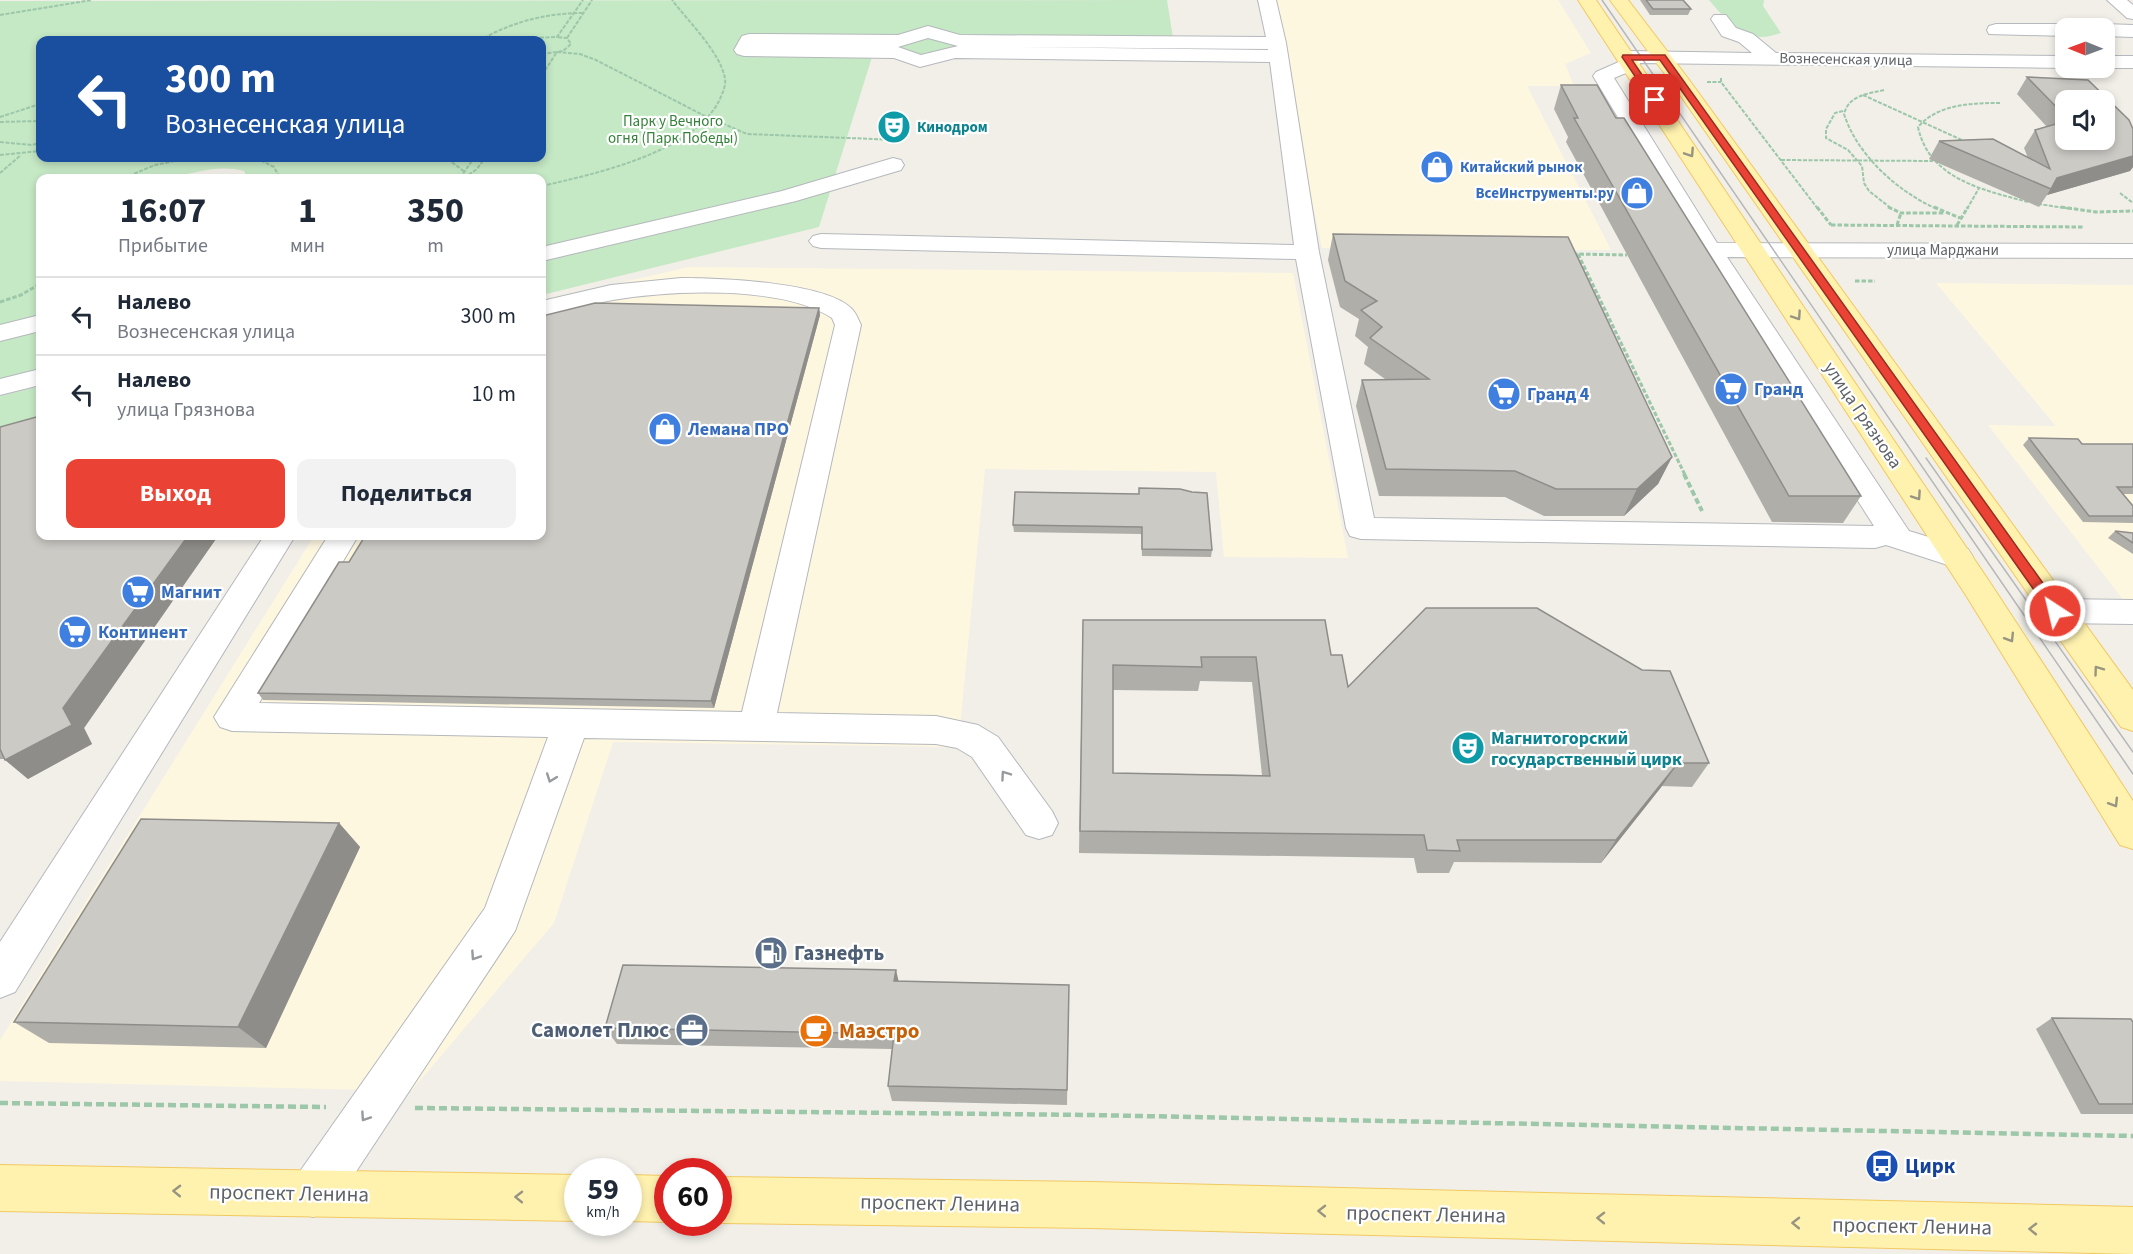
<!DOCTYPE html>
<html lang="ru">
<meta charset="utf-8">
<style>
body{margin:0;font-family:"Source Sans 3",sans-serif;background:#f2f2f3;color:#1f2937;height:100vh;display:flex;flex-direction:column;font-size:22px;white-space:nowrap}
*{box-sizing:border-box;margin:0}
p{font-size:20px;color:#747a83}
.icon{flex:none;width:33px;height:33px;fill:none;stroke:currentColor;stroke-width:2;stroke-linecap:round;stroke-linejoin:round}
.map{position:relative;flex:1;overflow:hidden}
.sheet{position:absolute;left:36px;top:174px;width:510px;height:366px;display:flex;flex-direction:column;background:#fff;border-radius:12px;box-shadow:0 3px 9px #0003}
.sheet>*{flex:none}
.guide{position:absolute;left:36px;top:36px;width:510px;height:126px;border-radius:12px;box-shadow:0 3px 9px #0003;background:#1a4fa0;color:#fff;overflow:hidden}
.needle{width:39px;rotate:271deg}
.fabs{position:absolute;left:2055px;top:18px;display:grid;gap:12px}
.fabs a{display:grid;place-items:center;width:60px;height:60px;border-radius:12px;background:#fff;box-shadow:0 3px 9px #0003;font-size:30px}
.speed{position:absolute;left:564px;top:1158px;display:flex;gap:12px;font-size:30px;font-weight:700;text-align:center}
.speed>*{display:grid;place-content:center;width:78px;height:78px;border-radius:50%;background:#fff;box-shadow:0 3px 9px #0003;line-height:1}
.speed small{font-size:15px;font-weight:400}
.speed .limit{border:9px solid #d22;background:#fff;color:#111}
.pin{position:absolute;display:grid;place-items:center;width:51px;height:51px;color:#fff;margin:-26px;border-radius:12px;box-shadow:0 3px 9px #0006}
.me{position:absolute;width:66px;margin:-33px;rotate:325deg;stroke-linejoin:round;filter:drop-shadow(0 0 4px #0008)}
.turn{display:flex;align-items:center;gap:21px;height:126px;padding:0 30px;font-size:27px}
.turn .icon{width:78px;height:78px;stroke-width:2.5}
.turn b{display:block;font-size:42px;line-height:51px}
.eta{display:flex;justify-content:space-evenly;align-items:center;height:102px;text-align:center}
.eta b{font-size:36px;font-weight:700;line-height:42px}
.button{display:flex;gap:12px;margin-top:auto;padding:12px 30px}
.button a{flex:1;height:69px;border-radius:12px;background:#ea4335;color:#fff;font-size:24px;font-weight:700;line-height:69px;text-align:center}
.button a+a{background:#f2f2f3;color:#1f2937}
ul{padding:0;list-style:none}
li{display:flex;align-items:center;gap:18px;height:78px;padding:0 30px;border-top:2px solid #e0e1e3}
li div{flex:1}
li b{display:block;font-size:22px}
li em{font-style:normal}
.map>svg:first-child{display:block}
</style>
<div class="map">
<svg width="2133" height="1254" viewBox="0 0 2133 1254">
<rect width="100%" height="100%" fill="#f1efe8"/>
<!-- commercial -->
<g fill="#fef7e0">
<path d="M1269,0H1558L1591,53L1565,64L1574,86H1527L1611,250L1322,248Z"/>
<path d="M689,267L1293,273L1348,558L1224,557L1216,472L985,469L958,747L613,742L554,923L411,1091L0,1081V1040L314,536H542V301Z"/>
<path d="M1936,283L2133,285V602H2125L1988,425L2056,426Z"/>
</g>
<!-- green -->
<g fill="#c5e8c5" fill-rule="evenodd">
<path d="M1167,0L1176,57H872L819,227L542,295V178H248L244,171C216,163 189,176 162,178C122,182 80,178 40,178V327L0,336V1ZM40,40H542V158H40Z"/>
<path d="M1709,0H1764L1763,6L1781,33C1745,46 1731,25 1709,0Z"/>
<path d="M40,332V370L0,380V341Z"/>
<path d="M40,386V421L0,431V396Z"/>
</g>
<g fill="none" stroke-linecap="round" stroke-linejoin="round">
<defs>
<g id="minor">
<path d="M1258,0H1276L1286,43L1319,252L1374,518L1874,526L1698,250L1593,76L1596,72L1621,61L1618,57L1621,53L1628,51L1752,53L1739,42L1722,36L1711,19L1714,15H1726L1736,28L1753,34L1776,53L2066,56L2067,68L1640,63L1638,68L1614,78L1717,243L2133,244V258L1727,257L1909,531L1968,549L1973,557L1968,565L1957,568L1886,545L1875,548L1361,539L1350,536L1346,528L1296,259L821,248L813,246L809,241L813,236L821,234L1294,245L1270,62L955,58L920,67L894,58L744,56L737,54L734,50L742,36L749,34L898,35L928,26L960,35L1266,37ZM928,38L958,46L921,55L898,47ZM1014,47L1268,49V50Z"/>
<path d="M2107,0H2127L2133,5V19L2127,18Z"/>
<path d="M1996,24H2066L2074,28H2066V36L1989,34L1987,30L1989,26Z"/>
<path d="M2104,24L2133,25V37L2104,36V28H2096Z"/>
<path d="M2104,56H2133V68H2103Z"/>
<path d="M893,158L901,160L904,165L901,170L796,201L542,261V247L782,191Z"/>
<path d="M681,278C718,278 827,282 852,309C856,313 858,319 861,325L777,713L936,716L978,725L998,737L1052,811L1058,823L1052,835L1039,839L1026,835L972,757L957,748L936,744L584,738L515,931L330,1211L313,1217L296,1211L290,1194L296,1177L485,908L548,737L232,731L220,727L214,717L328,536H358L259,703L742,712L835,325L832,318C782,285 671,290 613,300C589,304 565,312 542,316V301L611,285Z"/>
<path d="M40,315V331L0,341V325Z"/>
<path d="M40,369V385L0,395V379Z"/>
<path d="M264,536H295L15,992L0,998V942Z"/>
<path d="M2055,599L2133,600V624L2055,623L2043,620L2039,611L2043,602Z"/>
</g>
<g id="major">
<path d="M1578,0H1596L1989,581L2133,801V849L2120,845L1967,597Z"/>
<path d="M1610,0H1628L1687,77L2133,690V731L2121,727L1673,85Z"/>
<path d="M0,1165L578,1175V1221L0,1211Z"/>
<path d="M628,1175L668,1176V1222L628,1221Z"/>
<path d="M718,1177L1091,1182L2133,1207V1254L1091,1228L718,1223L716,1222H718Z"/>
</g>
</defs>
<!-- minor casing -->
<use href="#minor" stroke="#b5b8bc" stroke-width="2"/>
<!-- major casing -->
<use href="#major" stroke="#f2c960" stroke-width="2"/>
<!-- path-far3 -->
<g stroke="#9cc7a9" stroke-width="2" stroke-dasharray="4 1.5" stroke-linecap="butt">
<path d="M0,15L92,0"/>
<path d="M484,38C515,21 548,13 584,13"/>
<path d="M567,38L592,0"/>
<path d="M474,40L557,37L583,0"/>
<path d="M542,54L563,51L571,44L567,38L556,37"/>
<path d="M542,75L557,52L580,54L596,60L703,115L747,134L899,140"/>
<path d="M1721,78V82L1818,209"/>
<path d="M1707,82H1721"/>
<path d="M1884,90C1867,94 1849,95 1844,114C1857,155 1898,192 1937,209"/>
<path d="M1863,95L1964,141"/>
<path d="M2000,103C1971,103 1938,104 1918,127C1929,179 1983,190 2028,202"/>
<path d="M1843,111L1835,113L1826,129V138L1848,150L1862,166L1864,183L1869,191L1892,209"/>
<path d="M0,117L40,104"/>
<path d="M0,122L40,121"/>
<path d="M0,142L32,145L40,143"/>
<path d="M0,155L40,151"/>
<path d="M256,158L274,167L280,178"/>
<path d="M456,158L449,160L465,172"/>
<path d="M1781,160L1933,161"/>
<path d="M0,173L21,155"/>
<path d="M124,178L155,165L190,158"/>
<path d="M460,178L474,158"/>
<path d="M464,178L477,169L485,158"/>
<path d="M542,186C594,174 692,153 719,101C722,94 726,87 725,79C721,53 688,21 672,0"/>
<path d="M2120,193L2133,203"/>
<path d="M2038,204L2072,209"/>
<path d="M1967,209L1979,188"/>
</g>
<!-- path-far2 -->
<g stroke="#9cc7a9" stroke-width="3" stroke-dasharray="4.5 2" stroke-linecap="butt">
<path d="M1817,207L1831,225"/>
<path d="M1888,207L1901,213H1944"/>
<path d="M1934,207L1960,218"/>
<path d="M2061,207L2096,212L2133,211"/>
<path d="M1831,225L2084,227"/>
<path d="M1897,225L1901,213"/>
<path d="M1957,225L1968,207"/>
<path d="M1573,254L1627,255"/>
<path d="M1578,254L1685,475"/>
<path d="M1855,281H1875"/>
<path d="M0,302L21,295L40,284"/>
</g>
<!-- path-far1 -->
<path stroke="#9cc7a9" stroke-width="4" stroke-dasharray="6 3" stroke-linecap="butt" d="M1684,474L1702,511"/>
<!-- path -->
<g stroke="#9cc7a9" stroke-width="4.5" stroke-dasharray="8 4" stroke-linecap="butt">
<path d="M0,1103L326,1107"/>
<path d="M415,1108L1091,1115L2133,1136"/>
</g>
<!-- minor -->
<use href="#minor" fill="#fff" fill-rule="evenodd"/>
<!-- major -->
<use href="#major" fill="#fff2af" fill-rule="evenodd"/>
<!-- tram -->
<g stroke="#b6b7b8" stroke-width="1.5">
<path d="M1602,0L2133,774"/>
<path d="M1926,458L2133,752"/>
</g>
</g>
<!-- wall -->
<g fill="#afaea9" fill-rule="evenodd">
<path d="M1640,0H1683L1691,9L1688,15H1650Z"/>
<path d="M2027,77L2088,80L2129,120L2133,129V167L2130,171L2047,195L2039,207L1929,159L1939,141L1993,139L2028,158L2024,148L2035,130L2047,127L2017,94ZM2066,100H2104V140H2066Z"/>
<path d="M1561,85L1616,118L1861,496L1843,523L1772,522L1566,142L1568,137L1554,109Z"/>
<path d="M1333,234L1672,457L1658,484L1624,516H1544L1505,497L1379,496L1356,406L1362,380L1385,379L1364,364L1368,347L1355,336L1359,319L1340,307L1328,260Z"/>
<path d="M819,308L820,315L714,708L263,700L258,693L349,562Z"/>
<path d="M0,427L40,536H218L84,728L92,744L28,779L5,759H0Z"/>
<path d="M2029,438L2082,444H2133V494H2123L2133,506V523L2083,522L2023,445Z"/>
<path d="M1139,488L1212,550L1211,557L1142,556L1141,534L1014,532L1013,525L1139,494Z"/>
<path d="M2115,531L2133,533V554L2108,538Z"/>
<path d="M1083,620L1331,655L1348,687L1709,763L1692,787L1662,786L1601,863L1454,862L1449,873H1417L1414,858L1079,853ZM1200,681L1252,682L1262,775L1113,773V690L1198,691Z"/>
<path d="M339,823L360,847L266,1048L49,1043L14,1022Z"/>
<path d="M898,981L1069,985L1067,1105L892,1101L888,1086L892,1049L617,1044L605,1028Z"/>
<path d="M2052,1018L2133,1022V1114H2081L2036,1029Z"/>
</g>
<!-- shaded-wall -->
<g fill="#8f8d8a">
<path d="M2133,156V167L2130,171L2047,195L2057,178Z"/>
<path d="M819,308L820,315L714,708L711,701Z"/>
<path d="M1672,457L1658,484L1624,516L1637,489Z"/>
<path d="M188,536H218L84,728L92,744L28,779L5,760L63,708Z"/>
<path d="M1678,763L1662,786L1601,863L1616,840Z"/>
<path d="M339,823L360,847L266,1048L238,1027Z"/>
<path d="M896,970L900,987L894,981Z"/>
</g>
<!-- building -->
<g fill="#cccac5" stroke="#8f8d8a" stroke-width="1.5" fill-rule="evenodd">
<path d="M1646,0H1683L1691,9H1653Z"/>
<path d="M2027,77L2088,80L2129,120L2133,129V156L2057,178L2051,189L1939,141L1993,139L2050,169L2035,130L2066,121V140H2104V100H2066V117Z"/>
<path d="M1561,85H1597L1616,118H1624L1861,496H1789L1574,118H1578Z"/>
<path d="M1333,234L1568,237L1672,457L1637,489H1556L1515,471L1386,469L1362,380L1429,379L1370,338L1382,327L1361,310L1377,301L1345,281Z"/>
<path d="M595,303L819,308L711,701L258,693L339,562H349L365,536H542V316Z"/>
<path d="M40,416V536H188L63,708L72,725L5,760L0,749V427Z"/>
<path d="M2029,438L2078,439L2082,444H2133V487H2117L2133,506V516H2089Z"/>
<path d="M1139,488L1180,489L1192,492L1207,493L1212,550L1142,549V527L1013,525L1015,492L1139,494Z"/>
<path d="M2115,531L2133,533V543Z"/>
<path d="M1426,608H1537L1642,670L1670,671L1709,763H1678L1616,840H1457L1460,851L1427,850L1424,835L1080,831L1083,620H1325L1331,655H1342L1348,687ZM1201,657H1256L1270,776L1113,773V665L1202,667Z"/>
<path d="M141,819L339,823L238,1027L14,1022Z"/>
<path d="M623,965L896,970L894,981L1069,985L1067,1090L888,1086L894,1034L605,1028Z"/>
<path d="M2052,1018L2131,1019L2133,1022V1104H2099Z"/>
</g>
<!-- one-way arrows -->
<defs><path id="oneway-chevron" d="M-2-3.5L2.5 0L-2 3.5" fill="none" stroke-width="1.6" stroke-linecap="round" stroke-linejoin="round" transform="scale(1.5)"/></defs>
<g stroke="#979581">
<use href="#oneway-chevron" transform="translate(1690 153) rotate(57)"/>
<use href="#oneway-chevron" transform="translate(1797 316) rotate(56)"/>
<use href="#oneway-chevron" transform="translate(1917 496) rotate(56)"/>
<use href="#oneway-chevron" transform="translate(2010 638) rotate(58)"/>
<use href="#oneway-chevron" transform="translate(2098 670) rotate(-126)"/>
<use href="#oneway-chevron" transform="translate(2114 803) rotate(58)"/>
<use href="#oneway-chevron" transform="translate(177 1191) rotate(-179)"/>
<use href="#oneway-chevron" transform="translate(519 1197) rotate(-179)"/>
<use href="#oneway-chevron" transform="translate(1322 1211) rotate(-179)"/>
<use href="#oneway-chevron" transform="translate(1601 1218) rotate(-179)"/>
<use href="#oneway-chevron" transform="translate(1796 1223) rotate(-179)"/>
<use href="#oneway-chevron" transform="translate(2033 1229) rotate(-179)"/>
</g>
<g stroke="#979a9d">
<use href="#oneway-chevron" transform="translate(1005 775) rotate(-125)"/>
<use href="#oneway-chevron" transform="translate(551 778) rotate(110)"/>
<use href="#oneway-chevron" transform="translate(475 956) rotate(124)"/>
<use href="#oneway-chevron" transform="translate(365 1117) rotate(124)"/>
</g>
<!-- route -->
<path fill="#ea4335" stroke="#982c22" stroke-width="1.5" d="M1623,55H1665L2060,607L2062,611L2060,614H2051L1660,60H1632L1659,100L1655,103L1651,100L1622,57Z"/>
<!-- icons -->
<defs>
<symbol id="theatre-disc" viewBox="-11 -11 22 22"><circle r="9.5" fill="#0f9aa8" stroke="#fff"/><path d="M-5-5.5Q0-4 5-5.5V0Q5 5 0 6Q-5 5-5 0ZM-3.3-2.5H-1v1.5H-3.3ZM1-2.5H3.3v1.5H1ZM-2.8 1Q0 5.5 2.8 1Z" fill="#fff"/></symbol>
<symbol id="shop-disc" viewBox="-11 -11 22 22"><circle r="9.5" fill="#3f7fe0" stroke="#fff"/><path d="M-5-2.5h2.3a2.7 3.5 0 0 1 5.4 0H5L5.5 6h-11ZM-1.5-2.5h3a1.5 2.3 0 0 0-3 0Z" fill="#fff"/></symbol>
<symbol id="supermarket-disc" viewBox="-11 -11 22 22"><circle r="9.5" fill="#3f7fe0" stroke="#fff"/><path d="M-6-5.5h2.5l.6 2H6L4.5 2H-2.5L-4.4-4H-6ZM-1.5 3.2a1.3 1.3 0 1 0 .1 0ZM3 3.2a1.3 1.3 0 1 0 .1 0Z" fill="#fff"/></symbol>
<symbol id="fuel-disc" viewBox="-11 -11 22 22"><circle r="9.5" fill="#5c6f8a" stroke="#fff"/><path d="M-5.5-6h7V0h2V4h1.3V-2.5L3-4.5l.8-.8L6-3V5H2.5V1h-1V6h-7ZM-4.2-4.7v3.2H.2V-4.7Z" fill="#fff"/></symbol>
<symbol id="office-disc" viewBox="-11 -11 22 22"><circle r="9.5" fill="#5c6f8a" stroke="#fff"/><path d="M-6-3h4V-5.5h4V-3h4V5H-6ZM-1-4.5V-3h2v-1.5ZM-6 0V1H6V0Z" fill="#fff"/></symbol>
<symbol id="cafe-disc" viewBox="-11 -11 22 22"><circle r="9.5" fill="#e8710a" stroke="#fff"/><path d="M-5.5-4.5H6V0H3Q3 3.5 0 3.5H-2.5Q-5.5 3.5-5.5 0ZM3-3.2v2h1.7v-2ZM-6 4.5H4V6H-6Z" fill="#fff"/></symbol>
<symbol id="bus-disc" viewBox="-11 -11 22 22"><circle r="9.5" fill="#1a4fb4" stroke="#fff"/><path d="M-5-6H5V4H4V6H2V4H-2V6H-4V4H-5ZM-3.5-4V0h7V-4ZM-3.5 1.2v1.5H-2V1.2ZM2 1.2v1.5H3.5V1.2Z" fill="#fff"/></symbol>
</defs>
<g fill-rule="evenodd">
<use href="#theatre-disc" x="875" y="108" width="38" height="38"/>
<use href="#shop-disc" x="1418" y="148" width="38" height="38"/>
<use href="#shop-disc" x="1618" y="174" width="38" height="38"/>
<use href="#supermarket-disc" x="1712" y="370" width="38" height="38"/>
<use href="#supermarket-disc" x="1485" y="375" width="38" height="38"/>
<use href="#shop-disc" x="646" y="410" width="38" height="38"/>
<use href="#supermarket-disc" x="119" y="573" width="38" height="38"/>
<use href="#supermarket-disc" x="56" y="613" width="38" height="38"/>
<use href="#theatre-disc" x="1449" y="729" width="38" height="38"/>
<use href="#fuel-disc" x="752" y="934" width="38" height="38"/>
<use href="#office-disc" x="673" y="1011" width="38" height="38"/>
<use href="#cafe-disc" x="797" y="1012" width="38" height="38"/>
<use href="#bus-disc" x="1863" y="1147" width="38" height="38"/>
</g>
<g text-anchor="middle" stroke-width="4.5" stroke-linejoin="round" paint-order="stroke">
<!-- far-street labels -->
<g font-size="15" fill="#5f6368" stroke="#fff">
<text transform="translate(1846 59) rotate(1)" y="5">Вознесенская улица</text>
<text x="1943" y="255">улица Марджани</text>
</g>
<!-- far-park labels -->
<g font-size="15" fill="#348238" stroke="#fff">
<text x="673" y="126">Парк у Вечного<tspan x="673" dy="17">огня (Парк Победы)</tspan></text>
</g>
<!-- far-culture labels -->
<g font-size="15" font-weight="bold" fill="#0d838f" stroke="#fff" text-anchor="start">
<text x="917" y="132">Кинодром</text>
</g>
<!-- far-shop labels -->
<g font-size="15" font-weight="bold" fill="#366cbe" stroke="#fff" text-anchor="start">
<text x="1460" y="172">Китайский рынок</text>
<text x="1614" y="198" text-anchor="end">ВсеИнструменты.ру</text>
</g>
<!-- shop labels -->
<g font-size="18" font-weight="bold" fill="#366cbe" stroke="#fff" text-anchor="start">
<text x="1754" y="395">Гранд</text>
<text x="1527" y="400">Гранд 4</text>
<text x="688" y="435">Лемана ПРО</text>
<text x="161" y="598">Магнит</text>
<text x="98" y="638">Континент</text>
</g>
<!-- street labels -->
<g font-size="18" fill="#5f6368" stroke="#fff">
<text transform="translate(1863 415) rotate(56)" y="6">улица Грязнова</text>
</g>
<!-- culture labels -->
<g font-size="18" font-weight="bold" fill="#0d838f" stroke="#fff" text-anchor="start">
<text x="1491" y="744">Магнитогорский<tspan x="1491" dy="21">государственный цирк</tspan></text>
</g>
<!-- near-service labels -->
<g font-size="21" font-weight="bold" fill="#4e5e75" stroke="#fff" text-anchor="start">
<text x="794" y="960">Газнефть</text>
<text x="669" y="1037" text-anchor="end">Самолет Плюс</text>
</g>
<!-- near-food labels -->
<g font-size="21" font-weight="bold" fill="#c56008" stroke="#fff" text-anchor="start">
<text x="839" y="1038">Маэстро</text>
</g>
<!-- near-transit labels -->
<g font-size="21" font-weight="bold" fill="#164399" stroke="#fff" text-anchor="start">
<text x="1905" y="1173">Цирк</text>
</g>
<!-- near-street labels -->
<g font-size="21" fill="#5f6368" stroke="#fff">
<text transform="translate(289 1193) rotate(1)" y="7">проспект Ленина</text>
<text transform="translate(940 1203) rotate(1)" y="7">проспект Ленина</text>
<text transform="translate(1426 1214) rotate(1)" y="7">проспект Ленина</text>
<text transform="translate(1912 1226) rotate(1)" y="7">проспект Ленина</text>
</g>
</g>
</svg>
<div class="fabs">
<a><svg class="needle" viewBox="-14 -14 28 28"><path d="M0-13l5 13h-10z" fill="#e53935"/><path d="M0 13l5-13h-10z" fill="#747a83"/></svg></a>
<a><svg class="icon" aria-label="sound" viewBox="0 0 24 24"><path d="M4 9h4l5-4v14l-5-4H4zM17 9q2 3 0 6"/></svg></a>
</div>
<div class="speed"><div>59<small>km/h</small></div><div class="limit">60</div></div>
<div class="pin" style="left:1655px;top:100px;background:#d93025"><svg class="icon" aria-label="arrive" viewBox="0 0 24 24"><path d="M6 21V4h12l-3 4 3 4H6"/></svg></div>
<svg class="me" style="left:2055px;top:611px" viewBox="-20 -20 40 40"><circle r="17" fill="#ea4335" stroke="#fff" stroke-width="3"/><path d="M0-11L8 9 0 5-8 9z" fill="#fff"/></svg>
<div class="guide">
<div class="turn"><svg class="icon" aria-label="left" viewBox="0 0 24 24"><path d="M17 20v-9H6M10 6l-5 5 5 5"/></svg><div><b>300 m</b>Вознесенская улица</div></div>
</div>
<section class="sheet">
<div class="eta">
<div><b>16:07</b><p>Прибытие</p></div>
<div><b>1</b><p>мин</p></div>
<div><b>350</b><p>m</p></div>
</div>
<ul>
<li><svg class="icon" aria-label="left" viewBox="0 0 24 24"><path d="M17 20v-9H6M10 6l-5 5 5 5"/></svg><div><b>Налево</b><p>Вознесенская улица</p></div><em>300 m</em></li>
<li><svg class="icon" aria-label="left" viewBox="0 0 24 24"><path d="M17 20v-9H6M10 6l-5 5 5 5"/></svg><div><b>Налево</b><p>улица Грязнова</p></div><em>10 m</em></li>
</ul>
<div class="button"><a>Выход</a><a>Поделиться</a></div>
</section>
</div>
